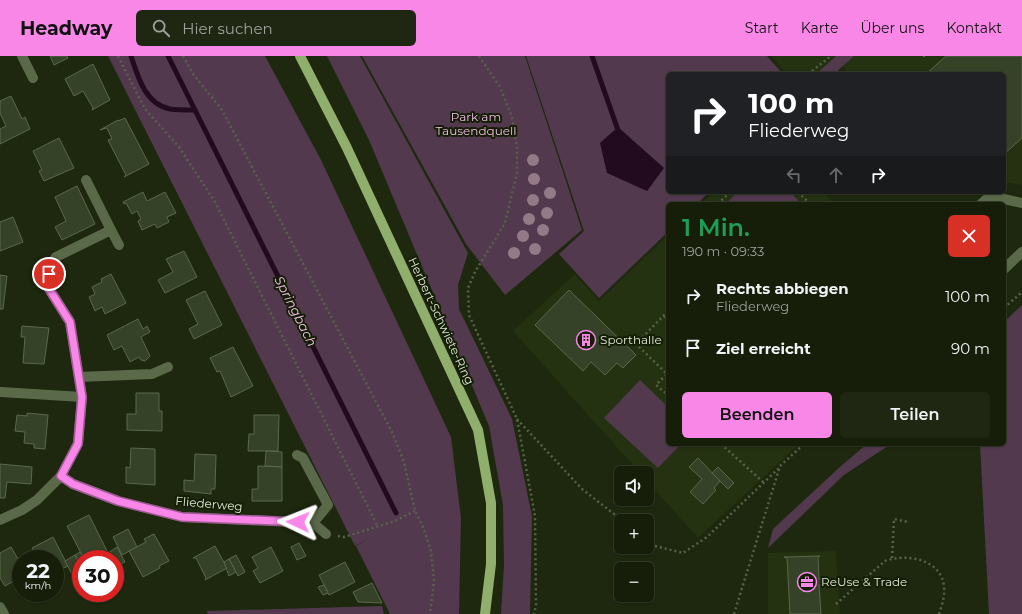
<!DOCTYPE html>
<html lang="de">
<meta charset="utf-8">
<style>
body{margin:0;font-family:Montserrat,sans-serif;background:#1f2713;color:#f1f3f6;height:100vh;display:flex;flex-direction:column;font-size:15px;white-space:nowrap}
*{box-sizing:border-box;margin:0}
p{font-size:13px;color:#9ea29c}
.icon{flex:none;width:22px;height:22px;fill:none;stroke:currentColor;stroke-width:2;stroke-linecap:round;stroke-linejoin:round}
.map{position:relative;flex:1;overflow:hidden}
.side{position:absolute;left:666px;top:146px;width:340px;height:244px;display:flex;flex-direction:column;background:#161e0a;border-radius:6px;box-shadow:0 1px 3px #0004,0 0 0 1px #353c2b}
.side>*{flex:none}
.banner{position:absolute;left:666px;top:16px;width:340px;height:122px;border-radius:6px;box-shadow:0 1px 3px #0004,0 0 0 1px #353c2b;background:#202124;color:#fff;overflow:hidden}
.fabs{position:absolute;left:614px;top:410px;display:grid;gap:8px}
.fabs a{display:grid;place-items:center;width:40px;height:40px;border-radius:6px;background:#161e0a;box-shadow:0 1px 3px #0004,0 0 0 1px #353c2b;font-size:20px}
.speed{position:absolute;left:12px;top:494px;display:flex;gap:8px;font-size:20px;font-weight:700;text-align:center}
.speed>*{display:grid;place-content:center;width:52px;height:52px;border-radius:50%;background:#161e0a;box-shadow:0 1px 3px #0004,0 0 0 1px #353c2b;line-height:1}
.speed small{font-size:10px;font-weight:400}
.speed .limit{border:6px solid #d22;background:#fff;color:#111}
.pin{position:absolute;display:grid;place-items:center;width:34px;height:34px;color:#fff;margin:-17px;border:2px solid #fff;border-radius:50%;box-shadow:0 1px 4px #0007}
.me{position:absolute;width:44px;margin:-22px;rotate:272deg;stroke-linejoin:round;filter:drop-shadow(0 0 3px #0008)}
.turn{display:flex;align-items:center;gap:14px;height:84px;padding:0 16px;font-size:18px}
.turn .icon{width:52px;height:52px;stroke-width:2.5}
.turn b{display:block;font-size:28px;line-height:34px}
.lanes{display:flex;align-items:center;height:38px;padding:0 16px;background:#0003;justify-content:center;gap:20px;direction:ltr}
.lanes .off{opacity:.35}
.round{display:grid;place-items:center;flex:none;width:42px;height:42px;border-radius:6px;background:#1f2713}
.head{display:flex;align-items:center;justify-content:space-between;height:68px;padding:0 16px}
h1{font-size:24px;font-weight:600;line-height:30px;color:#1e9e55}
.button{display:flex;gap:8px;margin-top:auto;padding:8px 16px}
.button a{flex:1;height:46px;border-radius:6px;background:#f987e8;color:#111;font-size:16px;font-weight:600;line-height:46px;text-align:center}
.button a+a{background:#1f2713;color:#f1f3f6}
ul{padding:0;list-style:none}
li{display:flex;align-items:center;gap:12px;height:52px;padding:0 16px}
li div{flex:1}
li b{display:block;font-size:15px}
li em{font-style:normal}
header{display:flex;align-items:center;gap:24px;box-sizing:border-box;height:56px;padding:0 20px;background:#f987e8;color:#111}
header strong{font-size:19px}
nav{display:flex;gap:22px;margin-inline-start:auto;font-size:14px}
.search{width:280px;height:36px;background:#1f2713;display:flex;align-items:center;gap:10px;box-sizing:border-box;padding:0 14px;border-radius:6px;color:#9ea29c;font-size:15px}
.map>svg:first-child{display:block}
</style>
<header>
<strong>Headway</strong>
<div class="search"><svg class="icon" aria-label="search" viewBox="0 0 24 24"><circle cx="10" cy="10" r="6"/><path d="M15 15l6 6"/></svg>Hier suchen</div>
<nav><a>Start</a><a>Karte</a><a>Über uns</a><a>Kontakt</a></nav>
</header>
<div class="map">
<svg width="1022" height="558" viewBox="0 0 1022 558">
<rect width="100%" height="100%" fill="#1d280e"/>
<!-- built -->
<g fill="#243211">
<path d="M771,0H1022V129L1004,126V18H849L834,1L816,18H787Z"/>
<path d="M714,136H823L834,148H701Z"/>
<path d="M668,179V388H799L698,482L647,425V417H640L513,275L575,218L599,245Z"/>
<path d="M836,495L840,558H768V497Z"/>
</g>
<!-- green -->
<g fill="#52394d">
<path d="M108,0H265L321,104L451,381L461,462L459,558H390L356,490L372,481L355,490Z"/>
<path d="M327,0H360L468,197L458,229L459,253L512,363L532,460L530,558H501L504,509L503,449L489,370L369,84Z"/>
<path d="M362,0H525L582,174L505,239L466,188Z"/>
<path d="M526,0H767L783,18H668V136H709L697,148H668V176L599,242L559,198L584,175Z"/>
<path d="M836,0H854L834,18H816Z"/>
<path d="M737,136H790L798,144L795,148H726Z"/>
<path d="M1022,249V558H989L980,388H1004V266Z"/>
<path d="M640,324L668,351V388H681L658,412L604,362Z"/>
<path d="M867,388H891L844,419L768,492L773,473L841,410Z"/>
<path d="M382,550L384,558H208L207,555Z"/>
</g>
<!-- water -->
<path fill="#220a1f" d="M618,71L664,112L647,135L607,117L600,87Z"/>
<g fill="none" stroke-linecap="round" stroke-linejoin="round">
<!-- stream -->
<g stroke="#220a1f" stroke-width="5">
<path d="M131,0C138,21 145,48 170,53C178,54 187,54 195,54L396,457"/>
<path d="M168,0L195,54"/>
<path d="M592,0L619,77"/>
</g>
</g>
<!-- building -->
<g fill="#354227" stroke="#5b684b">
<path d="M50,0H67L68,2L54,9Z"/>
<path d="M946,0H1022V82L1004,98V18H926Z"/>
<path d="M93,8L110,44L92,54L93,52L83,35L74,40L65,23Z"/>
<path d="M11,40L22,63L25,61L30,73L0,88V73L6,70L0,57V45Z"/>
<path d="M125,62L149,108L124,121L126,119L108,84L112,83L107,72L100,74L118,64V65Z"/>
<path d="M59,82L74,112L44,125L39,115L42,114L33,95Z"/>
<path d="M77,130L95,168L62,184L55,171L66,165L55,141Z"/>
<path d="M143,136L147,145L165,136L176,157L167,161L169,166L157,172L155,168L142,174L138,165L141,163L137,155L132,158L126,147L124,148L123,146Z"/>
<path d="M13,161L23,186L0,195V166Z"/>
<path d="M184,195L197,221L165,237L158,224L173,216L166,203Z"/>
<path d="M111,218L126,247L105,258L102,251L95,255L89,241L95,238L92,231L102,226L101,223Z"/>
<path d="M0,219L7,220L3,253H0Z"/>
<path d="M569,234L636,299L623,312L617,307L605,319L591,306L583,315L535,269Z"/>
<path d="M205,235L222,269L194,283L189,273L198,268L186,244Z"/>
<path d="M138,263L143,273L147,270L150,276L141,281L150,300L145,305L141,304L139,301L130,306L122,290L114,294L107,279Z"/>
<path d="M22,270L49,272L44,308L23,307L25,281H21Z"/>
<path d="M233,291L253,330L231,341L220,315L217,316L210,302Z"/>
<path d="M136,337H159V355H162V375L127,374V358H136Z"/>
<path d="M27,357L48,359L45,393L34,392V388L24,387L25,376L15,375L17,359L27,360Z"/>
<path d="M254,359H279L278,395H248L249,378H254Z"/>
<path d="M131,392L155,393V429L126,427V411L130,412Z"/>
<path d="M266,395L282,396V411L265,410Z"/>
<path d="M195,398L216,399L215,433H211V438L184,435V424L194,425Z"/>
<path d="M698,402L720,425L714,432L716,434L703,448L690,436L702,423L689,411Z"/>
<path d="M0,408L32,411L31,428L7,426L5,442H0Z"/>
<path d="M258,410L282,411V445H252V433H258Z"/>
<path d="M718,411L734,427L728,433L712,417Z"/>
<path d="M89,459L108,497L97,503H84L67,470Z"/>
<path d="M128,473L137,491L122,499L113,481Z"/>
<path d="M154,478L169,505L159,510L160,512L143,521L129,495L146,486L144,483Z"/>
<path d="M53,481L68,510L55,516V503H38L32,492Z"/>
<path d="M299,487L306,500L297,504L291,491Z"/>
<path d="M215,490L227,512L205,524L206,522L196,502H193Z"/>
<path d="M11,491L21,508V521L5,530L0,522V497Z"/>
<path d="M117,491L125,506L115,511V503H110L108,497Z"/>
<path d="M271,491L283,515L260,527L253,515L258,512L252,501Z"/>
<path d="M80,496L84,503H81V511L75,499Z"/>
<path d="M75,499L81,511V516L73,520L65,505Z"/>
<path d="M236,499L245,516L238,520L229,503Z"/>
<path d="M820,500L818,501L819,523H822V529H819L821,558H790L787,502L784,501Z"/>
<path d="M229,503L236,516L229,520L224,506Z"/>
<path d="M345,506L355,526L329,539L319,519Z"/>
<path d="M372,527L382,547L358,546L353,536Z"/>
<path d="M324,529L328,537L323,539L318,531Z"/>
</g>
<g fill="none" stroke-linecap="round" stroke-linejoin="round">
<!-- path -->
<g stroke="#58624b" stroke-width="2.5" stroke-dasharray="2 3" stroke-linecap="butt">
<path d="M118,0L145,53L179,91L215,146L378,471"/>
<path d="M183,0L193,18L222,54L393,378L404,406L415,455L423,471L431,495L434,525L430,558"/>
<path d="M479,0L500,31L512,61L517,91V117L505,167L475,216L468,232L469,259L517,363L535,460L536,549L534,558"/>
<path d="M923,0H925"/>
<path d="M808,18L831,0"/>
<path d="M798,136L810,148"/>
<path d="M718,148L730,136"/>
<path d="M1004,252L1022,236"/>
<path d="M668,255L636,288L667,318L656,329L668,339"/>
<path d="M664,260L668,264"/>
<path d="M517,363L582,433L623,465"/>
<path d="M721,388L763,426"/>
<path d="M338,480L344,481L395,465L415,455"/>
<path d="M647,484L655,490L683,497L707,481L779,412"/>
<path d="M892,502L894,463L908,466"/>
<path d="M824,526H834"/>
<path d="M836,548L885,505C906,497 942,503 944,531C945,540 942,549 939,558"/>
<path d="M734,558L780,410L804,388"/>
</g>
<!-- minor -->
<g stroke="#5a6949" stroke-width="10">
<path d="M22,0L33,22"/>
<path d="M981,148L990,140L1022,147"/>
<path d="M111,174L119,189"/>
<path d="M1004,213L1022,196"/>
<path d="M79,321L152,318L168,311"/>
<path d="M1,336L82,341"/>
<path d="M297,399L303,402L328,449L313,467"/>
<path d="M61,420L73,428L118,445L182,461L313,467L326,478"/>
<path d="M0,464L22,454L37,444L61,420L78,387L82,341L70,266L46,228L51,208L56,201L111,174L86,124"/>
<path d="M0,551L4,558"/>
</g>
<!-- major -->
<path stroke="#90ae6c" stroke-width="10" d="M300,0L347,92L478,374L491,447V508L485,558"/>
</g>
<!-- trees -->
<g fill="#937a86">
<circle cx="533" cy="104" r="6"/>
<circle cx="534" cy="123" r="6"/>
<circle cx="550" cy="137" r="6"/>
<circle cx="533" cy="144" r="6"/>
<circle cx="547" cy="157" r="6"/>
<circle cx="529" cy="163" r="6"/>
<circle cx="543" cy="174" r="6"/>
<circle cx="523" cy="180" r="6"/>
<circle cx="535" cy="193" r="6"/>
<circle cx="514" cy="197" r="6"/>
</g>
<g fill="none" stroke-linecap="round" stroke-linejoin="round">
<defs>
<path id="route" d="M49,218L46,228L70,266L82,341L78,388L61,420L73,428L118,445L182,461L298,466"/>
</defs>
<!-- route casing -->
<use href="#route" stroke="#a25897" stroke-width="10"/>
<!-- route -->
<use href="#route" stroke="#f987e8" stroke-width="7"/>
</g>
<!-- icons -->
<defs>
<symbol id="building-ring" viewBox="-11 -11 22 22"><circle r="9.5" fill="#141e05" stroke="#f987e8" stroke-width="1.5"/><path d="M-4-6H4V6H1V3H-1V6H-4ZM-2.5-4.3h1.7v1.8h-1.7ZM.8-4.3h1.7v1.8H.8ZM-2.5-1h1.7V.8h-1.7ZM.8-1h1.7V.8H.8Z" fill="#f987e8"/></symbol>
<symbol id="office-ring" viewBox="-11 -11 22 22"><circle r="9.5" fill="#141e05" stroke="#f987e8" stroke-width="1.5"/><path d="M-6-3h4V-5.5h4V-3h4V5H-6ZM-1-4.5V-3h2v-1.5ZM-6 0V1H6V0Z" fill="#f987e8"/></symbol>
</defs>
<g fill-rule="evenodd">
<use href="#building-ring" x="575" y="273" width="22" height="22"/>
<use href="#office-ring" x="796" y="515" width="22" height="22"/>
</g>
<g text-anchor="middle" stroke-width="4" stroke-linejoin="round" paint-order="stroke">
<!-- park labels -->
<g font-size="12" fill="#f3bde9" stroke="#141e05">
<text x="476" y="65">Park am<tspan x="476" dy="14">Tausendquell</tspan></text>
</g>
<!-- street labels -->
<g font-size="12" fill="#dee6d6" stroke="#141e05">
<text transform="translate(441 265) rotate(65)" y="4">Herbert-Schwiete-Ring</text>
<text transform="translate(209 448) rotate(5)" y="4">Fliederweg</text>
</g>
<!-- poi labels -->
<g font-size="12" fill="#dee6d6" stroke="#141e05" text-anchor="start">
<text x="600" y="288">Sporthalle</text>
<text x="821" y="530">ReUse &amp; Trade</text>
</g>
<!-- water labels -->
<g font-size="13" font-style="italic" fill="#f9c3ef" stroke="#141e05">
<text transform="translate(296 255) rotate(63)" y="5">Springbach</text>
</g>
</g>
</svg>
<div class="fabs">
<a><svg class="icon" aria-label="sound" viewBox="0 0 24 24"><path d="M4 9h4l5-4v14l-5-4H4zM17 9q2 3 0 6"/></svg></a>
<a>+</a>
<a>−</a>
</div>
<div class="speed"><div>22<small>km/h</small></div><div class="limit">30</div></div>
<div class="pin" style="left:49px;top:218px;background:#d93025"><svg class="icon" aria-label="arrive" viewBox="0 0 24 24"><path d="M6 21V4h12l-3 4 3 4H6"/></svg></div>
<svg class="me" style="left:298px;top:466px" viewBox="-20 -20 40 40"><path d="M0-17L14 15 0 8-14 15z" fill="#f987e8" stroke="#fff" stroke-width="4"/></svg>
<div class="banner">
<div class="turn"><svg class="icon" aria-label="right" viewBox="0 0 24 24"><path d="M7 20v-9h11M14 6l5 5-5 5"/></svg><div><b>100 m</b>Fliederweg</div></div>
<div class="lanes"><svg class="icon off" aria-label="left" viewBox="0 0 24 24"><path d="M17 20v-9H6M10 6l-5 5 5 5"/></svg><svg class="icon off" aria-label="ahead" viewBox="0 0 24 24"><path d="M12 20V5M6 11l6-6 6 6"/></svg><svg class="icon" aria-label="right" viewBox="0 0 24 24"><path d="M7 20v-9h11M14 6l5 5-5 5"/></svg></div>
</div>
<section class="side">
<div class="head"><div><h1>1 Min.</h1><p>190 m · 09:33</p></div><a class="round" style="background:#d93025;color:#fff"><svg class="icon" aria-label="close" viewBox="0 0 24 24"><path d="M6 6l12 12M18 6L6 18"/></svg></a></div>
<ul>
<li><svg class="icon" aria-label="right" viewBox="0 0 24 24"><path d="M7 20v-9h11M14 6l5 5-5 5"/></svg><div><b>Rechts abbiegen</b><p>Fliederweg</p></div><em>100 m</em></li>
<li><svg class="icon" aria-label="arrive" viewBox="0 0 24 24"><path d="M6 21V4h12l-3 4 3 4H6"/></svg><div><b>Ziel erreicht</b></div><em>90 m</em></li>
</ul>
<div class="button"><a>Beenden</a><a>Teilen</a></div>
</section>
</div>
